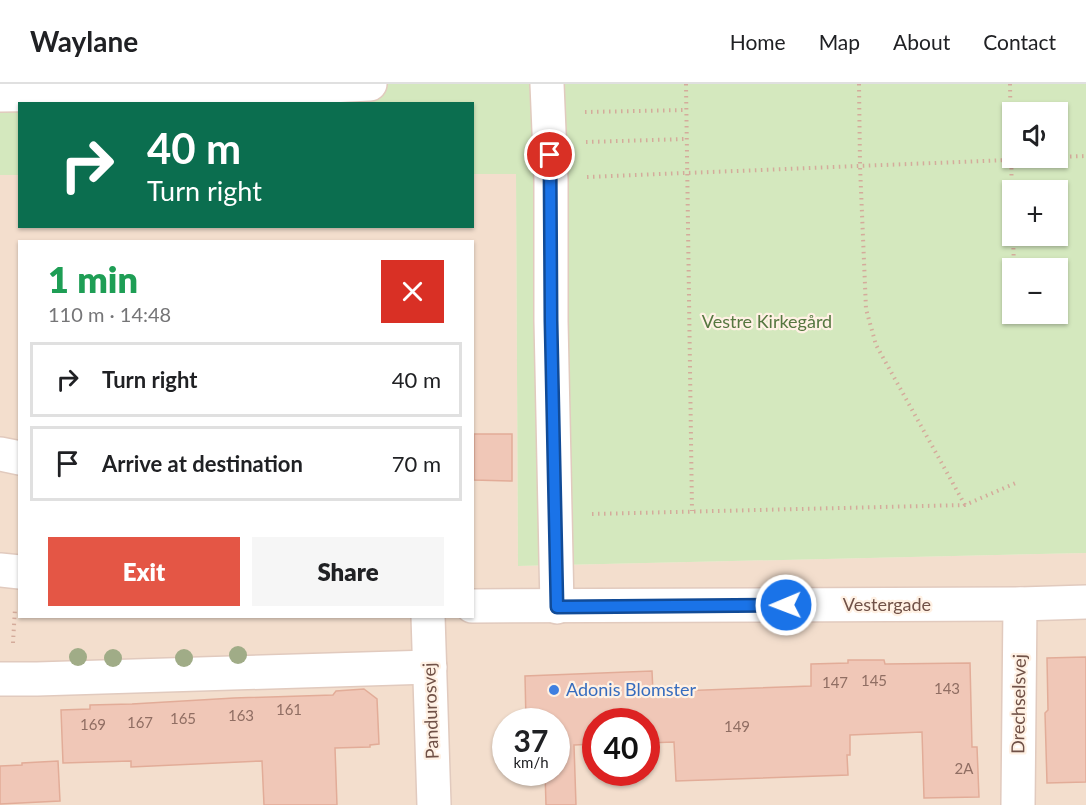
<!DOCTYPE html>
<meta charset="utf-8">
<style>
body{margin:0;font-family:Lato,sans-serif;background:#f6f6f6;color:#202124;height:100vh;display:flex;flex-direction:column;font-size:22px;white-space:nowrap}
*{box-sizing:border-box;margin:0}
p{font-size:20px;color:#757577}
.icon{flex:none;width:33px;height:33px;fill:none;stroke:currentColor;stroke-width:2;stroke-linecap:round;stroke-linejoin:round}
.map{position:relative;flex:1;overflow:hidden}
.panel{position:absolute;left:18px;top:156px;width:456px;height:378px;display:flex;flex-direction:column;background:#fff;border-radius:0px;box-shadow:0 2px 4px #0004}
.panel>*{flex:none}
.hud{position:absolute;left:18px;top:18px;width:456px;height:126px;border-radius:0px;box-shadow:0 2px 4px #0004;background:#0b6e4f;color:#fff;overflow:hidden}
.fabs{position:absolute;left:1002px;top:18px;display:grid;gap:12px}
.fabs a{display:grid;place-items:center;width:66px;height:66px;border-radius:0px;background:#fff;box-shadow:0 2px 4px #0004;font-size:30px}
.speed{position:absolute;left:492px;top:624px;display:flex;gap:12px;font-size:30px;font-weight:700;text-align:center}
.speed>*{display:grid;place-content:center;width:78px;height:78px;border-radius:50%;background:#fff;box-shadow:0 2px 4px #0004;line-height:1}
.speed small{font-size:15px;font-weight:400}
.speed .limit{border:9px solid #d22;background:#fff;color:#111}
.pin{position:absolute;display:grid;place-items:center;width:51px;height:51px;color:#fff;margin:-26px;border:3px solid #fff;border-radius:50%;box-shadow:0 2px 6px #0007}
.me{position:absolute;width:66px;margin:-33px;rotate:269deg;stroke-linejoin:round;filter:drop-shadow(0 0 4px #0008)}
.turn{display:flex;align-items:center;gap:21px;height:126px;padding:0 30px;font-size:27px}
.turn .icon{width:78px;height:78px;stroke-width:2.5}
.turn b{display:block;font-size:42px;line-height:51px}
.round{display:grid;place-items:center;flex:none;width:63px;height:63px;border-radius:0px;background:#f6f6f6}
.summary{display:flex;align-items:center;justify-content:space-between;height:102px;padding:0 30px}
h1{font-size:36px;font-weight:800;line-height:45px;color:#1e9e55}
.action{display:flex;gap:12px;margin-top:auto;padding:12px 30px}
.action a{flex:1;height:69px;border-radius:0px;background:#e45645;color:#fff;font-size:24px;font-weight:800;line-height:69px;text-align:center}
.action a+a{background:#f6f6f6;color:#202124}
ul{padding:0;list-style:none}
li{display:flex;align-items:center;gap:18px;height:75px;margin:0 12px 9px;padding:0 18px;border:3px solid #e0e0e0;border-radius:0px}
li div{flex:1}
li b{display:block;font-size:22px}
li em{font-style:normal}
header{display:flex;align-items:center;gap:36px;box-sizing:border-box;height:84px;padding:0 30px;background:#fff;border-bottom:2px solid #e0e0e0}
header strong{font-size:28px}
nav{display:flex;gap:33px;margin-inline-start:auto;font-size:21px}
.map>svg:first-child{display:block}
</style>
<header>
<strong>Waylane</strong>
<nav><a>Home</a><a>Map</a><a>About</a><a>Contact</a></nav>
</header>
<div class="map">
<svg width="1086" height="721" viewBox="0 0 1086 721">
<rect width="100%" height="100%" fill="#fbedde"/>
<!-- residential -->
<path fill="#f3decd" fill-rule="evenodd" d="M473,90H516L518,482L1086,469V721H0V91H19L20,142H472ZM20,158H472V532H20ZM506,638H556V688H506ZM596,638H646V688H596Z"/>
<!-- green -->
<path fill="#d4e8be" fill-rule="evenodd" d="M0,0H1086V469L518,482L516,90H473L472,20H20L19,91H0ZM1012,28H1058V74H1012ZM1012,106H1058V152H1012ZM1012,184H1058V230H1012Z"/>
<!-- building -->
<g fill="#f0c7b7" stroke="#e2ac98" stroke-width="1.5">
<path d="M474,350H512V397L474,396Z"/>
<path d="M1086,573V698L1047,699L1045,629L1048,626L1047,574Z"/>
<path d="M848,576H884L885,580L970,579L972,663H977L979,713L924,714L922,648L850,651V671H847L848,691L676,697L674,658L646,659V638H596V660L574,661L576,721H546L545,688H556V638H526L525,592L652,587L653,608L811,602V580L848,579Z"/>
<path d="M364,605L377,615L379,660L370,661V663L335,664L337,721H264L262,677L131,683V677L63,679L61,626L90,625V621L132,620L234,614L333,611L336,607Z"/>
<path d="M58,677L60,717L0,720V682L22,681V679Z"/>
</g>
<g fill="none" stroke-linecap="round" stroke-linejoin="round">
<defs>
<g id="minor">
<path d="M547,0L551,95V237L557,523"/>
<path d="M0,11L206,8L370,0"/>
<path d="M0,370L20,374"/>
<path d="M0,486L20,488"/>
<path d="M472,522L1020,520L1086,518"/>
<path d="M428,532L434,721"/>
<path d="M0,595H37L430,583"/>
<path d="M1018,721L1020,520"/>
</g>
</defs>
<!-- minor casing -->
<use href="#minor" stroke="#e1cabe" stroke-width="36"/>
<!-- path -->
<g stroke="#d4ab9b" stroke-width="4" stroke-dasharray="1.5 4.5" stroke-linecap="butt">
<path d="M686,0L692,427"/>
<path d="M859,0L860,82L866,225L876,261L965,421"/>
<path d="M1010,0L1012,120"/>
<path d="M585,28L686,26"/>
<path d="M586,58L686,55"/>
<path d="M1058,73L1086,72"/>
<path d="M587,93L1057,74"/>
<path d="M1013,152L1014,184"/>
<path d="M592,430L965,421L1018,398"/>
<path d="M13,559L15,524"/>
</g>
<!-- minor -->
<use href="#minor" stroke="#fff" stroke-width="33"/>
</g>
<!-- trees -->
<g fill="#a0ac87">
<circle cx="238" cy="571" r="9"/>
<circle cx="78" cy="573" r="9"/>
<circle cx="113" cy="574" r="9"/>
<circle cx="184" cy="574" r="9"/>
</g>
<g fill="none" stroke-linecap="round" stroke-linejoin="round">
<defs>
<path id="route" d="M550,71L551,237L557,523L786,521"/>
</defs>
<!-- route casing -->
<use href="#route" stroke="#114b97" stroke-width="15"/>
<!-- route -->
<use href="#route" stroke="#1a73e8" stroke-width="10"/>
</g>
<!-- markers -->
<circle fill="#3f7fe0" stroke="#fff1e4" stroke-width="2" cx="554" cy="606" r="6"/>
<g text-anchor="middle" stroke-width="4.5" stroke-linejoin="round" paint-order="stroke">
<!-- number labels -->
<g font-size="15" fill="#906e63">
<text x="874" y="602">145</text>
<text x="835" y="604">147</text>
<text x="947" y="610">143</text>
<text x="289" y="631">161</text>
<text x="241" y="637">163</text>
<text x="183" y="640">165</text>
<text x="140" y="644">167</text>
<text x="93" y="646">169</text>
<text x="737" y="648">149</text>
<text x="964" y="690">2A</text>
</g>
<!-- park labels -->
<g font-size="18" fill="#567740" stroke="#fff1e4">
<text x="767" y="244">Vestre Kirkegård</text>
</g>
<!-- street labels -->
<g font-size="18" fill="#705147" stroke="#fff1e4">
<text x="887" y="527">Vestergade</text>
<text transform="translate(1019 620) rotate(-89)" y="6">Drechselsvej</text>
<text transform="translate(431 627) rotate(-92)" y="6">Pandurosvej</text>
</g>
<!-- shop labels -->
<g font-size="18" fill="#366cbe" stroke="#fff1e4" text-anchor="start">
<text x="566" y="612">Adonis Blomster</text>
</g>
</g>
</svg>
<div class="fabs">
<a><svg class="icon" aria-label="sound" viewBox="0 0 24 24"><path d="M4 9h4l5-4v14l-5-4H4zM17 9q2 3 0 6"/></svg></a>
<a>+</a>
<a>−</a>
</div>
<div class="speed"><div>37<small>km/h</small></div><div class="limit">40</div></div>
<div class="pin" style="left:550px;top:71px;background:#d93025"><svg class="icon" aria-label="arrive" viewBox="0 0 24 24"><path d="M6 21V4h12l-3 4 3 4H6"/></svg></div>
<svg class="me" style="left:786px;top:521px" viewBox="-20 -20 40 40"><circle r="17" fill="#1a73e8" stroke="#fff" stroke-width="3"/><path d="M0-11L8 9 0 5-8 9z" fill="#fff"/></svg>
<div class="hud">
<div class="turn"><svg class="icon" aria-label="right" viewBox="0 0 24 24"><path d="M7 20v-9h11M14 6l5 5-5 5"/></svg><div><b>40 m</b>Turn right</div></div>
</div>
<section class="panel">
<div class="summary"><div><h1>1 min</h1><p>110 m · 14:48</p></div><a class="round" style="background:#d93025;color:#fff"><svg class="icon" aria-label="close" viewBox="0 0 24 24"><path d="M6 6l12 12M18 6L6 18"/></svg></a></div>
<ul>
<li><svg class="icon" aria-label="right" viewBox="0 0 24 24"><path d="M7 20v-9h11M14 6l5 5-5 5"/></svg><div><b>Turn right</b></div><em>40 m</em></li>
<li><svg class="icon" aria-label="arrive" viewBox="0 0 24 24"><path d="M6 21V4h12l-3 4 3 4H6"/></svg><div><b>Arrive at destination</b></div><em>70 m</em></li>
</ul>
<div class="action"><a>Exit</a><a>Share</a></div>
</section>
</div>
